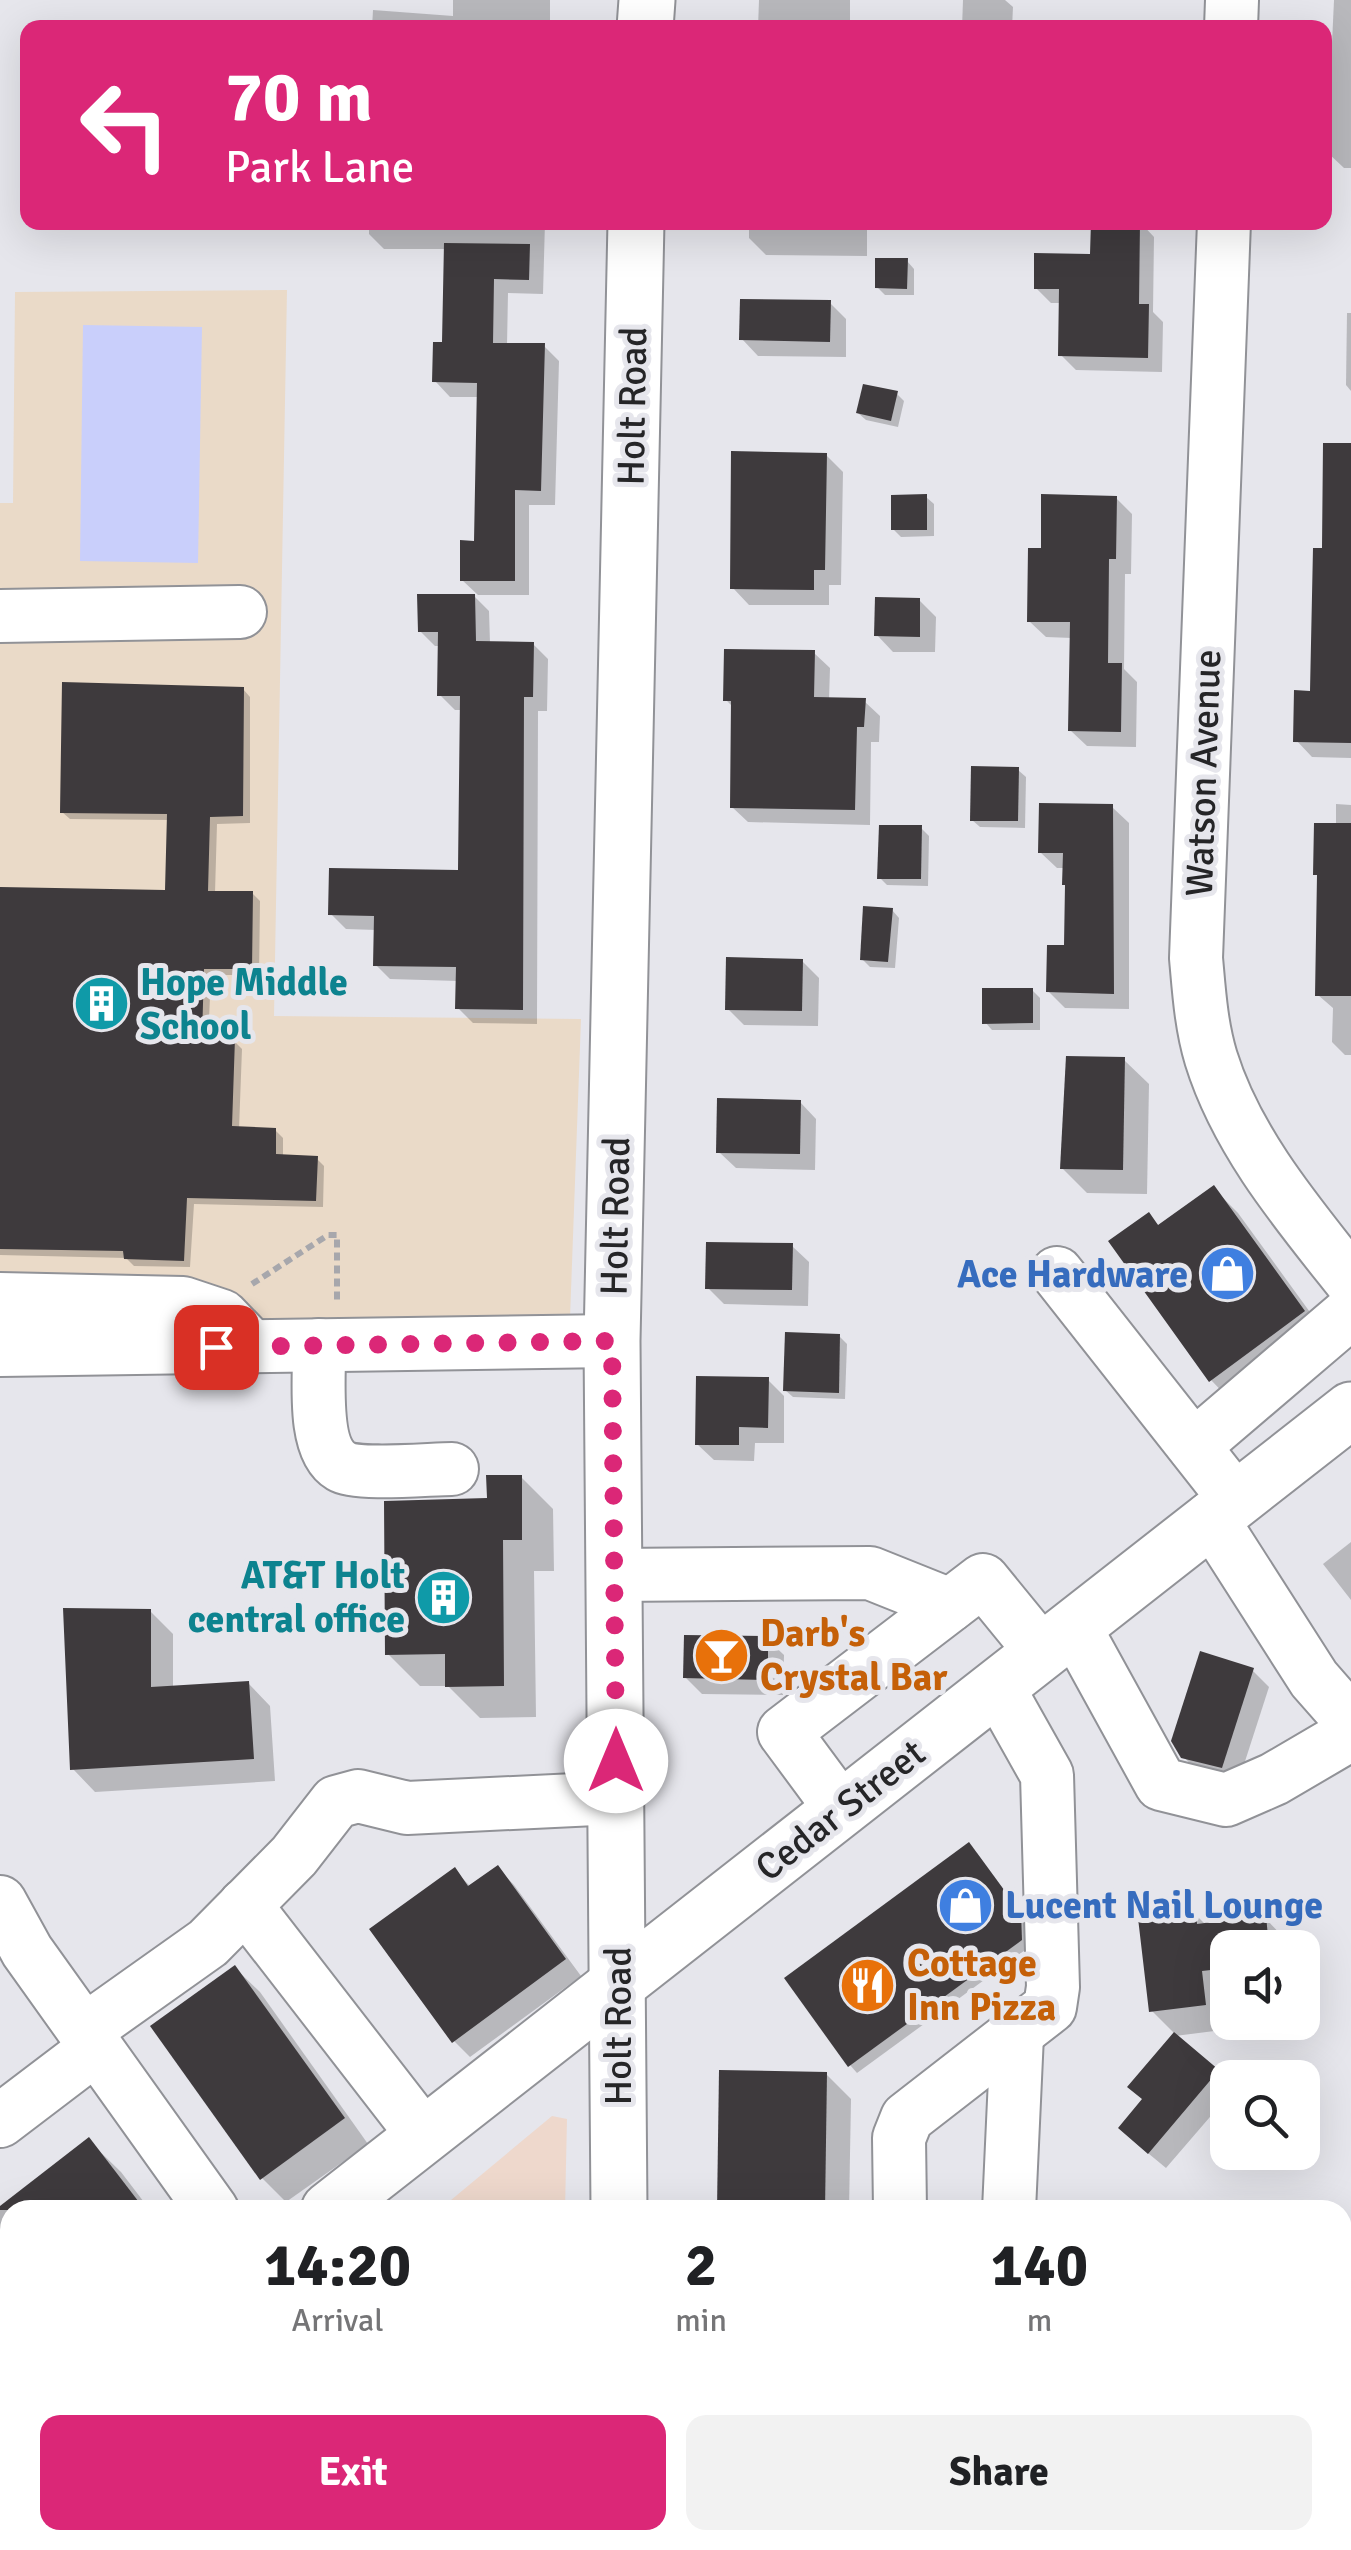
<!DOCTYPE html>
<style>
body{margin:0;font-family:Signika,sans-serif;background:#f2f2f2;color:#202124;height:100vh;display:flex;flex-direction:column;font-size:38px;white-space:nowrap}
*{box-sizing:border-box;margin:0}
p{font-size:32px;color:#757577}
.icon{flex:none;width:55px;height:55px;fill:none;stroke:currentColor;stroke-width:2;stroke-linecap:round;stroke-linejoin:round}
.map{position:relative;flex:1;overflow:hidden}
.sheet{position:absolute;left:0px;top:2200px;width:1352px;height:350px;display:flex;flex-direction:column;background:#fff;border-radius:30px 30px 0 0;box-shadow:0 10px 40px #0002}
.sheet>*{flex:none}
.top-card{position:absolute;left:20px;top:20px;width:1312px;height:210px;border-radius:20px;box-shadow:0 10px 40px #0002;background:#db2777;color:#fff;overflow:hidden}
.controls{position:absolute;left:1210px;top:1930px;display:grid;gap:20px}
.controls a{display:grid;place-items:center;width:110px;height:110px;border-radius:20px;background:#fff;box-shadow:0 10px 40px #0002;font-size:50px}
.pin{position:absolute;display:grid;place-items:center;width:85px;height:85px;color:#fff;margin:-42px;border-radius:20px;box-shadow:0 5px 15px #0006}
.me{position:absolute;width:110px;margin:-55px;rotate:0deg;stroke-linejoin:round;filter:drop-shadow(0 0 8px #0008)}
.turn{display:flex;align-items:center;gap:35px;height:210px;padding:0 40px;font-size:45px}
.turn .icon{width:130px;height:130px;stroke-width:2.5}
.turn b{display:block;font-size:70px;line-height:85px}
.eta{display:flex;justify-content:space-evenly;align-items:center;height:170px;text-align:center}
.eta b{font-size:60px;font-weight:800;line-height:70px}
.cta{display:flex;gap:20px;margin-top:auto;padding:20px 40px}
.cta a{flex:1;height:115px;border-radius:20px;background:#db2777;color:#fff;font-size:40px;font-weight:800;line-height:115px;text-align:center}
.cta a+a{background:#f2f2f2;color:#202124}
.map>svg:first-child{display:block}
</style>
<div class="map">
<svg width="1351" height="2550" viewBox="0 0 1351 2550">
<rect width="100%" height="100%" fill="#e6e6ec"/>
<!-- commercial -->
<path fill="#eed8cc" d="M552,2116L567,2119L565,2210H439Z"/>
<!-- education -->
<path fill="#eadac8" d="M287,290L274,1016L581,1019L570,1318L0,1327V503H13L15,292Z"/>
<!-- green -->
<path fill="#c9cffb" d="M83,325L202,327L198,563L80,561Z"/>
<!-- shadow -->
<g fill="#0003">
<path d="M453,0H550V28H372L373,10L453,16Z"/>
<path d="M759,0H850V28H758Z"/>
<path d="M963,0H1005L1013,7L1012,28H962Z"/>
<path d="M1334,0H1351V168H1344L1327,152Z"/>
<path d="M369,222H545L543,294L508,293L507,345L544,346L559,361L555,505H529V595H478L462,580L476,543L479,397H450L435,381L444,344L446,249H384L369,234Z"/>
<path d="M749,222H867V256L766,255L749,238Z"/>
<path d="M1140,222L1154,237L1153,312L1163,322L1162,372L1076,370L1061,355L1062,303H1051L1036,288L1092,257Z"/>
<path d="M907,261L914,269V295H885L877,287Z"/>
<path d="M830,303L846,319V357L758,356L742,339Z"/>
<path d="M1347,313H1351V391L1346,385Z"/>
<path d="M897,394L904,401L898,427L866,420L858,413Z"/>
<path d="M1351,453V758L1312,757L1296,740L1313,693L1324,550Z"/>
<path d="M826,455L843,472L841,585H829V605H749L733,588Z"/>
<path d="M926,497L934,504V536L901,537L893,529Z"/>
<path d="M1116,498L1132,514L1131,574H1125L1124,669L1137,682L1136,747L1087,746L1070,730L1072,638L1046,637L1029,621L1043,551Z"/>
<path d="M474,596L489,611L490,643L533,644L548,659L547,711H538L537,1024L473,1023L458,1008V981L390,979L375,964L376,930L346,929L331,914L460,873L462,710H455L440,695V646H435L420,631Z"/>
<path d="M919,600L936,617L935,652H893L877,635Z"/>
<path d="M814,653L830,668L829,700L864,701L880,716L879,742H871L870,825L748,822L732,807L734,708L726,700Z"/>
<path d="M243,689L250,697V823L217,824L215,893H252L260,901L259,975H211L208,1041H234L242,1049L239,1129L275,1130L283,1138V1157L316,1158L324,1166L323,1207L194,1204L190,1267L134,1266L126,1258L0,1255V889L167,893L169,820L70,819L62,812Z"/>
<path d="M1018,770L1026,777L1025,828L980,827L972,820Z"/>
<path d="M1336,804L1351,805V1055H1345L1332,1042L1333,1008L1318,995L1320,878L1316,874L1336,826Z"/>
<path d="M1112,807L1129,823V1009L1065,1008L1048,991L1066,948L1065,868H1057L1040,852Z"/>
<path d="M921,828L929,836L928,886L887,885L880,878Z"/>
<path d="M892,910L899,918L895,968L870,967L862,959Z"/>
<path d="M802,961L819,978L818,1026L744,1025L727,1008Z"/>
<path d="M1032,990L1040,998V1030H992L985,1022Z"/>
<path d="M1124,1060L1149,1084L1147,1194L1087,1193L1062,1168Z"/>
<path d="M800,1102L816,1119L815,1170L736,1168L719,1152Z"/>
<path d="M1213,1188L1238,1213L1328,1337L1235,1405L1211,1380L1149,1215L1160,1227Z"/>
<path d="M792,1246L809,1262L808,1306L724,1304L708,1288Z"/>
<path d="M839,1336L847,1344L845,1399L793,1397L785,1390Z"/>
<path d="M768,1380L784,1396V1443H755L754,1461L714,1460L697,1444Z"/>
<path d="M521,1477L553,1509L554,1571H534L536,1717L480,1718L448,1686H420L388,1654Z"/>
<path d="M1351,1542V1600L1323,1564Z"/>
<path d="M150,1611L173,1634V1688L248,1683L270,1706L275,1781L95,1792L73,1769Z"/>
<path d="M767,1639L784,1655L783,1695L702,1694L685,1677Z"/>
<path d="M1253,1671L1269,1687L1238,1783L1200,1774L1183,1756Z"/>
<path d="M977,1853L1028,1923V1948L857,2073L850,2065Z"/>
<path d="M498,1868L514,1885L581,1976L470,2057L454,2041V1870L471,1887Z"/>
<path d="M1195,1914L1206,1925L1265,1918L1289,1943L1290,1948H1228L1226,1995L1230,2029L1175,2036L1228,2082V2096L1166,2168L1137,2144L1144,2100L1175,2034L1152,2011Z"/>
<path d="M235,1968L260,1992L368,2144L286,2202L262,2178Z"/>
<path d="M826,2074L851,2099L849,2210H720Z"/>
<path d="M89,2141L121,2172L150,2210H10V2420L0,2428V2209Z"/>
<path d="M77,2540H117L124,2550H72L69,2546Z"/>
<path d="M186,2540H234L222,2550H195Z"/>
</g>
<!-- building -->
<g fill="#3e3a3d">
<path d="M1091,222H1140L1139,304H1149L1148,358L1058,356L1059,289H1034V253L1090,254Z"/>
<path d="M444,243L530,244L529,280L494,279L493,343H545L541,491L515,490V581H460V540L474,541L477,383L432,382L433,342H442Z"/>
<path d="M875,258H908L907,289L875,288Z"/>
<path d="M740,299L831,300L830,342L739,340Z"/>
<path d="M863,384L898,391L891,421L856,413Z"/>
<path d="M1323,443H1351V743L1293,742L1294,690L1310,691L1313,548H1322Z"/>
<path d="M731,451L827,453L825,570H814V590L730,589Z"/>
<path d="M927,494V530H891V495Z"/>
<path d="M1041,494L1117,496L1116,559H1109L1108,663H1122L1121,732L1068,731L1070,622H1027L1028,548H1041Z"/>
<path d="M417,594H475L476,641L534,642L533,697H524L523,1010L455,1009L456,967L373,966L374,916L328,915L329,868L458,870L460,696H437L438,632H418Z"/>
<path d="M875,597L920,598V637L874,636Z"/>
<path d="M724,649L815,650L814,697L866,698L864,727H857L855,810L730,808L731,701H723Z"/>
<path d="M62,682L244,687L243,816L210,817L208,891H253L252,969H204L202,1038H235L232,1126L276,1128V1154L318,1156L316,1201L187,1198L184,1261L124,1259L123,1251L0,1249V887L165,890L167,814L60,813Z"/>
<path d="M971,766L1019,767L1018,821H970Z"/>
<path d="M1039,803L1113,804L1114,994L1046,992L1047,945H1064L1065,885H1062L1063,853H1038Z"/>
<path d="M1314,823H1351V996H1315L1317,875H1313Z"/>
<path d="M879,825H922L921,879H877Z"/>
<path d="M863,906L893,908L888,962L860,960Z"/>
<path d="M726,957L803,959L802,1011L725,1010Z"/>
<path d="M982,988H1033V1023L982,1024Z"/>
<path d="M1066,1056L1125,1057L1123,1170L1060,1169Z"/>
<path d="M717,1098L801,1100L800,1154L716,1153Z"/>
<path d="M1214,1185L1305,1311L1209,1382L1108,1241L1149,1212L1158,1225Z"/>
<path d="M706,1242L793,1243L792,1290L705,1289Z"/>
<path d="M785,1332L840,1334L839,1393L783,1391Z"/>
<path d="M696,1376L769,1377L768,1428L739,1427V1445H695Z"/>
<path d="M486,1475H522V1540H503L504,1686L445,1687V1654L385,1655L384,1501L487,1498Z"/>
<path d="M63,1608L151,1609V1687L249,1681L254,1759L70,1770Z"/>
<path d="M684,1635L768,1636V1680L683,1678Z"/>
<path d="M1200,1651L1254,1668L1222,1768L1181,1758L1171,1741Z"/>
<path d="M969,1842L1021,1913L1022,1940L848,2067L784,1978Z"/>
<path d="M498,1865L566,1959L452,2043L369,1929L455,1867L468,1886Z"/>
<path d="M1196,1911L1197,1924L1266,1915L1269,1948H1228V1968L1202,1971L1206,2005L1149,2012L1138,1918Z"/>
<path d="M235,1965L345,2118L260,2180L150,2026Z"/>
<path d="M1174,2032L1219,2070L1148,2154L1118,2128L1142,2099L1127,2087Z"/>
<path d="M719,2070L827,2072L825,2210H717Z"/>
<path d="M89,2137L145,2210H0V2206Z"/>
</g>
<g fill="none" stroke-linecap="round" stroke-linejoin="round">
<defs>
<g id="minor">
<path d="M1231,28L1232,0"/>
<path d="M1224,222L1196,958C1199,991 1201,1025 1211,1058C1237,1142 1297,1213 1351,1281"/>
<path d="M0,616L240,612"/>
<path d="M1057,1273L1235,1499"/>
<path d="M0,1299L183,1303L222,1316L251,1346"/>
<path d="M319,1345C320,1376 311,1448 341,1466C357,1476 430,1469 452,1469"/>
<path d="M0,1350L612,1341"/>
<path d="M1194,1446L1351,1312"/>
<path d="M1211,1518L1314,1679L1351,1721"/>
<path d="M614,1575L870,1573L950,1605"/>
<path d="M1074,1626L1161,1784L1226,1800L1274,1779L1351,1734"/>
<path d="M841,1809L784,1732L983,1580L1041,1651"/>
<path d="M0,1902L27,1951L212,2210"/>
<path d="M245,1905L424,2136"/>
<path d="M84,2031L208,1943L294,1856L336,1802L358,1796L407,1808L616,1798"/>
<path d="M0,2121L96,2048"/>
<path d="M900,2210L899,2138L907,2118L1050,2007L1053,1987L1047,1775L997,1686"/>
<path d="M1009,2210L1017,2035"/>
</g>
<g id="major">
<path d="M645,28L647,0"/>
<path d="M329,2210L1351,1410"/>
<path d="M619,2210L612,1341L636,222"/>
<path d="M0,2463L10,2455"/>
<path d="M621,2540V2550"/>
</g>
</defs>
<!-- minor casing -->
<use href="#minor" stroke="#919297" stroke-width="56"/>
<!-- major casing -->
<use href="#major" stroke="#919297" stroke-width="59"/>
<!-- path -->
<path stroke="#a7a7ac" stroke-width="6" stroke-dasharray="8 5" stroke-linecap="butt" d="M252,1284L328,1235H337V1303"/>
<!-- minor -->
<use href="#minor" stroke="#fff" stroke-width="52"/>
<!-- major -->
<use href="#major" stroke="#fff" stroke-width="55"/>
</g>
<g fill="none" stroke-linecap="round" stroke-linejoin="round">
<!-- route -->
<path stroke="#db2777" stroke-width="18" stroke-dasharray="0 32.4" d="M216,1347L612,1341L616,1761"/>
</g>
<!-- icons -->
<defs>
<symbol id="building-disc" viewBox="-11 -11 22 22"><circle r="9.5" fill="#0f9aa8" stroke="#e6e6ec"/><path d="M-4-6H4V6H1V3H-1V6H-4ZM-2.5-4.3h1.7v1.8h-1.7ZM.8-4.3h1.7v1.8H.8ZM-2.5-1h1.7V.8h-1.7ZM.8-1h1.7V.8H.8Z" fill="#fff"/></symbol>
<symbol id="shop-disc" viewBox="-11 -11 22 22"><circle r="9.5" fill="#3f7fe0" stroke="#e6e6ec"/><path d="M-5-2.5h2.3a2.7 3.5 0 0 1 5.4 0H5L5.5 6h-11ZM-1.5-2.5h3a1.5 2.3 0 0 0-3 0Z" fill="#fff"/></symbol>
<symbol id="bar-disc" viewBox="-11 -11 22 22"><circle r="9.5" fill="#e8710a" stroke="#e6e6ec"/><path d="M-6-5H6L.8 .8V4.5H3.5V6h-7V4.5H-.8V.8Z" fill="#fff"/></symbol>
<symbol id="restaurant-disc" viewBox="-11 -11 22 22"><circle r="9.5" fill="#e8710a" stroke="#e6e6ec"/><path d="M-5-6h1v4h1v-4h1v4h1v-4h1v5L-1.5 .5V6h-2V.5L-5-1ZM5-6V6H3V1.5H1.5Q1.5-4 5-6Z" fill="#fff"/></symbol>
</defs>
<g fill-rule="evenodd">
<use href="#building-disc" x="70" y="972" width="63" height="63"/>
<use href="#shop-disc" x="1196" y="1242" width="63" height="63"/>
<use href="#building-disc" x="412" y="1566" width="63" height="63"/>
<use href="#bar-disc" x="690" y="1624" width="63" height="63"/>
<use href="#shop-disc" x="934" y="1874" width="63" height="63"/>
<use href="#restaurant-disc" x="836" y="1954" width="63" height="63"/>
</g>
<g text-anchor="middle" stroke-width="10" stroke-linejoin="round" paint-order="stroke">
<!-- street labels -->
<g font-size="38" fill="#252527" stroke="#e6e6ec">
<text transform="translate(632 406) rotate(-89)" y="13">Holt Road</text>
<text transform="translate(1203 773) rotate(-88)" y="13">Watson Avenue</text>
<text transform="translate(615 1216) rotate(-89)" y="13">Holt Road</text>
<text transform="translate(840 1810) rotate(-38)" y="13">Cedar Street</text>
<text transform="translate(618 2026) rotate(-90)" y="13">Holt Road</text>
</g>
<!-- culture labels -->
<g font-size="38" font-weight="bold" fill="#0d838f" stroke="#e6e6ec" text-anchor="start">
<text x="140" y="995">Hope Middle<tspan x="140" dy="44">School</tspan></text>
<text x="405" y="1588" text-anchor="end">AT&amp;T Holt<tspan x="405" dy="44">central office</tspan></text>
</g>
<!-- shop labels -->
<g font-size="38" font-weight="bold" fill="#366cbe" stroke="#e6e6ec" text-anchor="end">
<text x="1188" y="1287">Ace Hardware</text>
<text x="1005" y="1918" text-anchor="start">Lucent Nail Lounge</text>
</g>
<!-- food labels -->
<g font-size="38" font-weight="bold" fill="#c56008" stroke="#e6e6ec" text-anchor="start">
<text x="760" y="1646">Darb's<tspan x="760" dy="44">Crystal Bar</tspan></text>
<text x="907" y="1976">Cottage<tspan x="907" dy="44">Inn Pizza</tspan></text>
</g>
</g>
</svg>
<div class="controls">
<a><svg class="icon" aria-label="sound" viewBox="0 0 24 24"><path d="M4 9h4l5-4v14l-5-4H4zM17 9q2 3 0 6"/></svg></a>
<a><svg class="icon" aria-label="search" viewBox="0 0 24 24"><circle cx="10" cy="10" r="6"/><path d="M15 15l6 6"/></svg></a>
</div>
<div class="pin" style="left:216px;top:1347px;background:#d93025"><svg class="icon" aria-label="arrive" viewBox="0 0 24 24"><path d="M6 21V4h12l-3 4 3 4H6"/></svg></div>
<svg class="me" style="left:616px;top:1761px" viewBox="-20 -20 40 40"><circle r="19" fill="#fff"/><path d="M0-13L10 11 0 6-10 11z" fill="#db2777"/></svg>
<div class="top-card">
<div class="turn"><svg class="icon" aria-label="left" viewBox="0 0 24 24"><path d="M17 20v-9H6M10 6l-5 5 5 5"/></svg><div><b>70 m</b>Park Lane</div></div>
</div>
<section class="sheet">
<div class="eta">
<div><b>14:20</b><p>Arrival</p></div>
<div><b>2</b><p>min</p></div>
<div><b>140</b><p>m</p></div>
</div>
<div class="cta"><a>Exit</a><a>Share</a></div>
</section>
</div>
